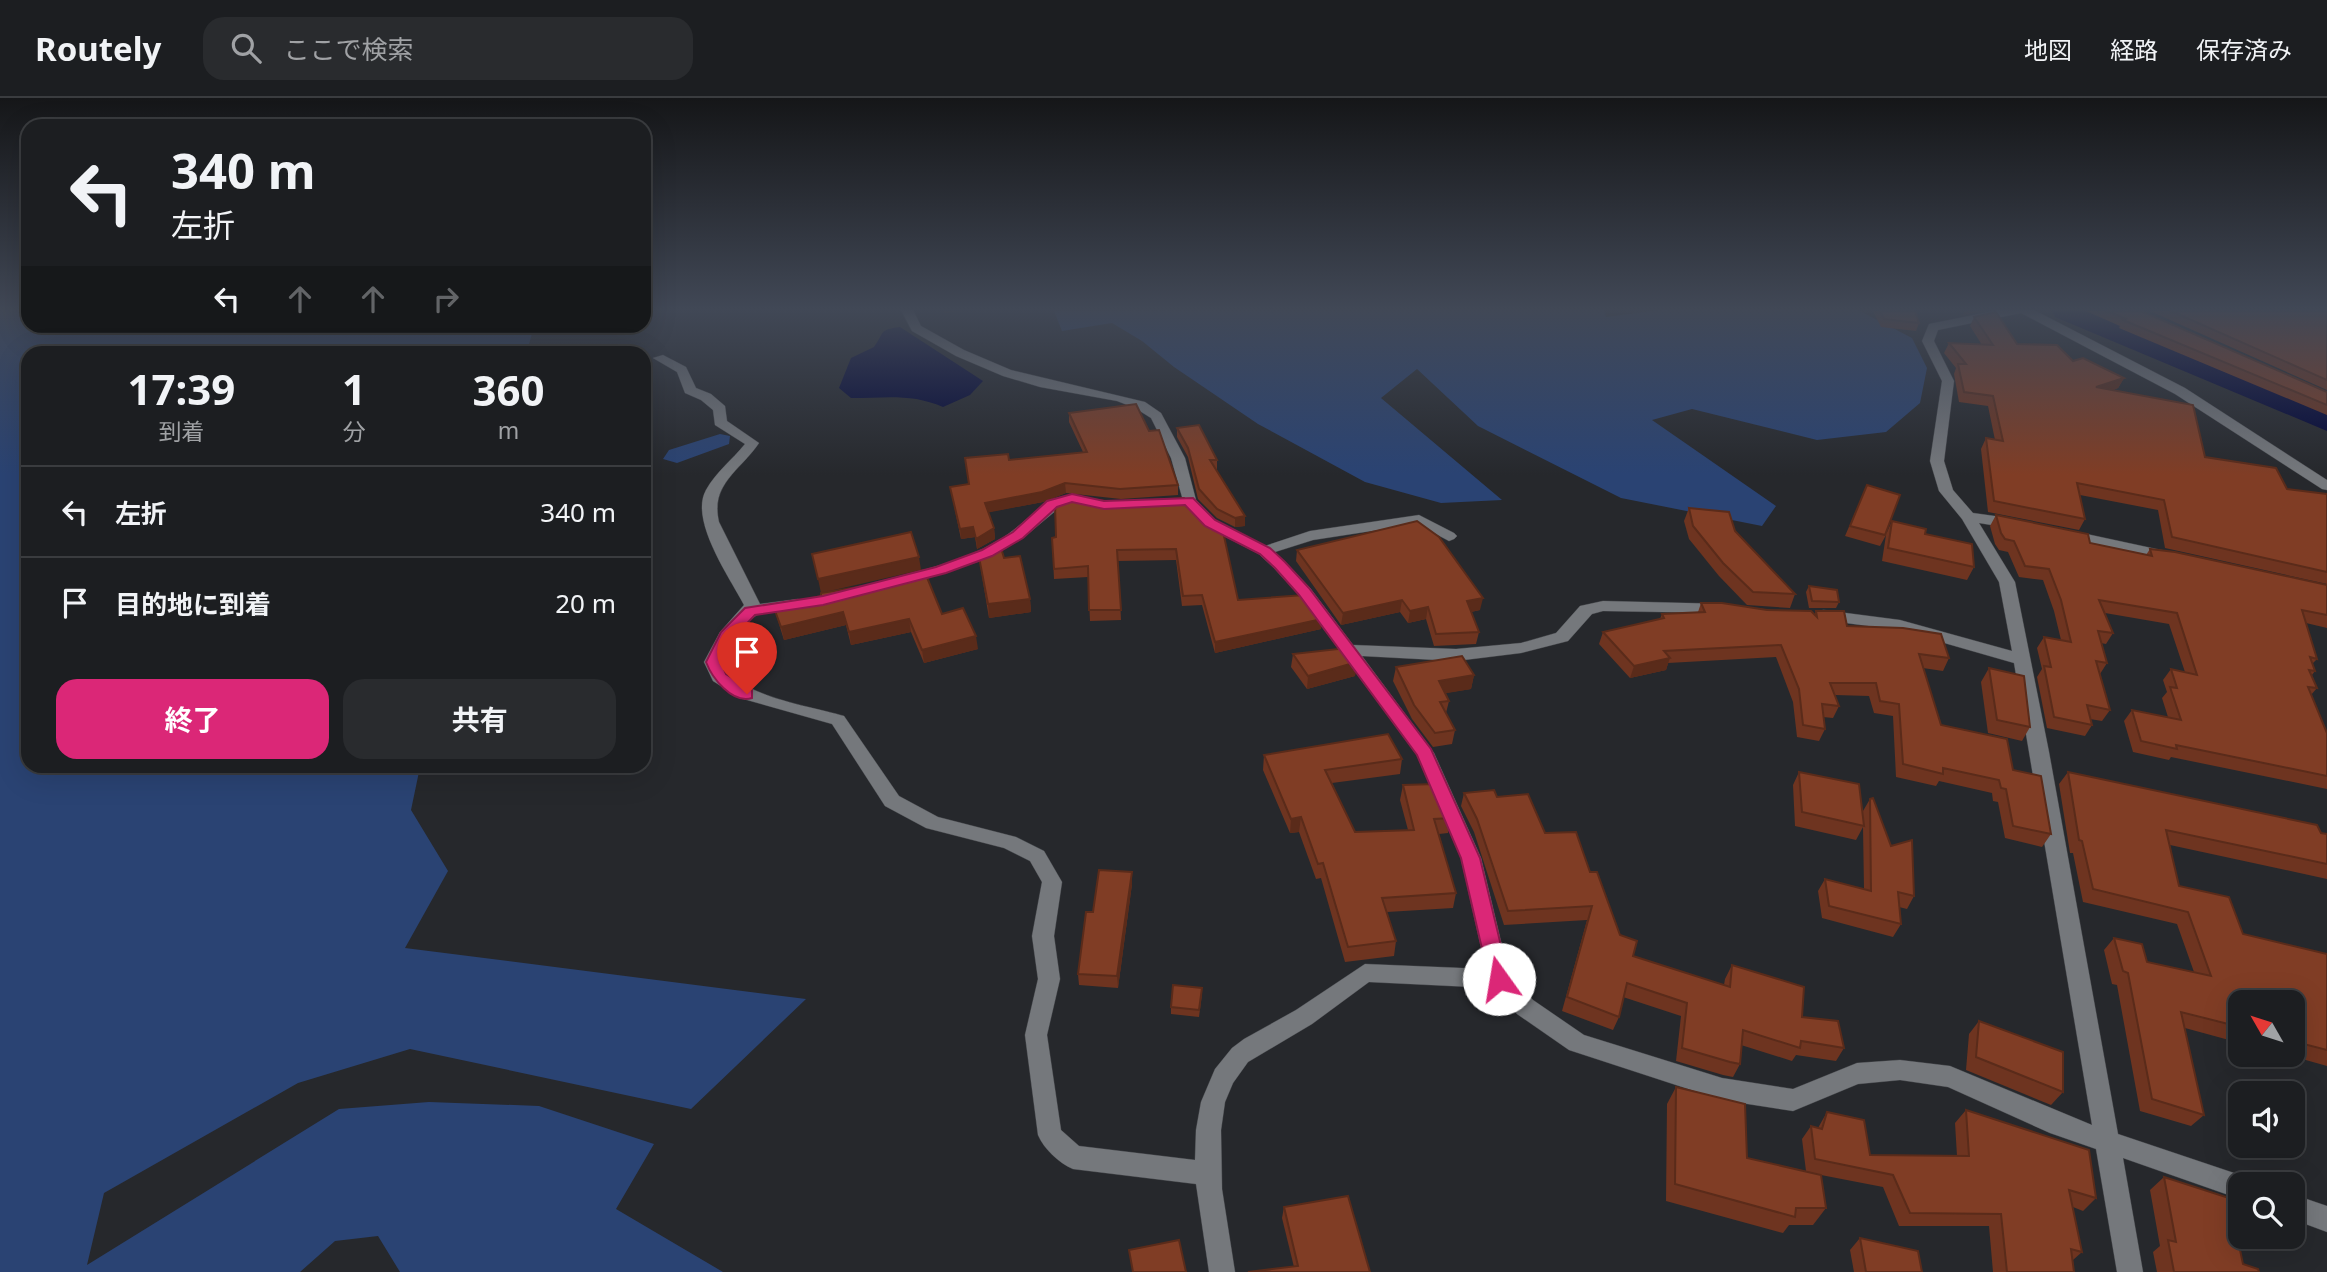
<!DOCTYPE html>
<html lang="ja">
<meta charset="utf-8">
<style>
body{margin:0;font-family:"Noto Sans","Noto Sans JP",sans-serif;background:#292b2e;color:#f1f3f6;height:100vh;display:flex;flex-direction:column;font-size:26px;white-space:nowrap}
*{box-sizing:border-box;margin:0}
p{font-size:23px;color:#a0a2a5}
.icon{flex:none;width:38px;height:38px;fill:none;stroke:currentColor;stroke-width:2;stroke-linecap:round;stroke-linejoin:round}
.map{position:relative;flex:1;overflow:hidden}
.drawer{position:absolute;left:21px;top:248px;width:630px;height:427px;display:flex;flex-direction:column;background:#1c1e21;border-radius:21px;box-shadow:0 7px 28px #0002,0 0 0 2px #3a3c3f}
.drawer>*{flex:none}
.hud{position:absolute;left:21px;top:21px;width:630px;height:214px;border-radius:21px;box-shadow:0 7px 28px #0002,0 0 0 2px #3a3c3f;background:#1c1e21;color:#f1f3f6;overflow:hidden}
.needle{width:46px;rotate:309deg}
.fabs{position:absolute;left:2228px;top:892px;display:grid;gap:14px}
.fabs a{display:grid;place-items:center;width:77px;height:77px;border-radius:14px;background:#1c1e21;box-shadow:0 7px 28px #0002,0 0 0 2px #3a3c3f;font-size:35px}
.pin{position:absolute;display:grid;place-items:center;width:60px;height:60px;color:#fff;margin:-72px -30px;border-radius:50% 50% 50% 0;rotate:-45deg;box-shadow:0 0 7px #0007}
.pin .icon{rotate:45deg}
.me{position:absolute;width:77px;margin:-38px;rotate:347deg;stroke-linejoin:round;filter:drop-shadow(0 0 5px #0008)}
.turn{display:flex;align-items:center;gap:24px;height:147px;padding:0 35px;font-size:32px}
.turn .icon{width:91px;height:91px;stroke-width:2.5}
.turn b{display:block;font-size:49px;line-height:60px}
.lanes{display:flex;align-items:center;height:66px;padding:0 35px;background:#0003;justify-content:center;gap:35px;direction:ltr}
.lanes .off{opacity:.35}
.eta{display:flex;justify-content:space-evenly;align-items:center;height:119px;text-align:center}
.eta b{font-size:42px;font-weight:700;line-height:49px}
.button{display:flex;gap:14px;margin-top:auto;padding:14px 35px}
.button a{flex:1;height:80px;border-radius:21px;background:#db2777;color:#fff;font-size:28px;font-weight:700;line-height:80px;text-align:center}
.button a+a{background:#292b2e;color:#f1f3f6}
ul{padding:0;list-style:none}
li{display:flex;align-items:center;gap:21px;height:91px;padding:0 35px;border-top:2px solid #3a3c3f}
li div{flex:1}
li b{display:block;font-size:26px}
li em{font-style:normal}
header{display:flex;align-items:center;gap:42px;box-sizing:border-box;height:98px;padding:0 35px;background:#1c1e21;border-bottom:2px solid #3a3c3f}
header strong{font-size:33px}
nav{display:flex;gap:38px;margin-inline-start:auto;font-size:24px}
.search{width:490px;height:63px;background:#292b2e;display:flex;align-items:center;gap:18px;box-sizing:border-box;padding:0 24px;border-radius:21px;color:#a0a2a5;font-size:26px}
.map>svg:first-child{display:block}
</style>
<header>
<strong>Routely</strong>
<div class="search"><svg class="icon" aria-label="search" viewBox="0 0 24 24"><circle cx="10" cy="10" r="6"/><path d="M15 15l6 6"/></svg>ここで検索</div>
<nav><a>地図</a><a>経路</a><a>保存済み</a></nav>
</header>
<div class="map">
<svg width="2327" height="1174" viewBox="0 0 2327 1174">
<rect width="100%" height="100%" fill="#26282c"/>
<!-- green -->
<g fill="#2a4373">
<path d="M0,212H28V228H534L528,250L536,255L28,256V668L420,669L411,712L448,773L405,850L806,901L691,1011L410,951L298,985L104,1095L87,1167L339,1011L429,1004L539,1008L654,1046L616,1111L723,1174H400L378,1138L335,1143L300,1174H0Z"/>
<path d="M1604,212L1606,219L1659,212H1858L1912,240L1927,270L1920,305L1886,334L1817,342L1692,311L1652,322L1776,408L1762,428L1621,400L1478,328L1417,271L1381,300L1502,402L1441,405L1365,384L1258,326L1174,269L1142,243L1112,225L1062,233L1054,213Z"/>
<path d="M720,336L730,338L729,346L677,365L663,361L669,352Z"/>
</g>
<!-- water -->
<path fill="#000437" d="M900,229L983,283L970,297L943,309C912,295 884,300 851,300L839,290L851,260L874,249C885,234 878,232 900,229Z"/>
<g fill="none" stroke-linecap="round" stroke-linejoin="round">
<!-- river -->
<path fill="#000437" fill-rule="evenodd" d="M2051,212H2097L2327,308V333L2055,219Z"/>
<defs>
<g id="minor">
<path d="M901,212H913L921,228L964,252L1011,272L1145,304L1161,315L1185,360L1196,402L1215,422L1265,448L1310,433L1419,417L1454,435L1457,438L1454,441L1449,443L1417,426L1313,442L1275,454L1310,490L1353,547L1456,551L1521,545L1556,535L1580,508L1603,503L1728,506L1730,510L1728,514L1722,515L1603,513L1592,516L1568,543L1521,555L1456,563L1362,558L1434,655L1481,760L1509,877L1533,902L1584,937L1722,980L1793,991L1857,965L1900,962L1950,968L2092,1027L2014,565L1899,532L1823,522L1815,517L1823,512L1900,522L2012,553L1999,484L1962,421L1939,393L1930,363L1942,283L1922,243L1929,226L1999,212H2034L2185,290L2327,382V392L2322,391L2175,296L2021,215L1938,232L1934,243L1954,283L1944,363L1953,392L1973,415L2016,421L2024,426L2016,431L1979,425L2015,484L2049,654L2118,1036L2240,1077L2249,1080L2252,1087H2240V1101L2123,1060L2143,1174H2117L2096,1051L2050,1035L1948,989L1900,982L1858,986L1793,1013L1722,1002L1569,952L1517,916L1493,890L1369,884L1312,926L1248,964L1233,985L1225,1004L1221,1032L1222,1091L1235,1174H1209L1196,1086L1073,1071C1059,1065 1044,1051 1038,1037L1025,937L1038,881L1032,838L1042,784L1030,763L1004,750L926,730L885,708L832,626L740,600L713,583L704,564L720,534L744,507C730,480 689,422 706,392C716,374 732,362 745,346L715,327L713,312L701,302L685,295L677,274L653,260L663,257L686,269L696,290L711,296L725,308L727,323L759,345C740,373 710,386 719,424L760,506L798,501L806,506C794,519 768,509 754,519C738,530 730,548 722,564C735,598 811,608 844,618L899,698L938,719L1016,739L1044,753L1062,784L1054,838L1060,881L1047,937L1061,1032L1079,1048L1195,1062L1196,1032L1201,1004L1215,971L1232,950L1244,941L1296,912L1365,866L1486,871L1461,760L1417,657L1298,496L1274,470L1259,456L1205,428L1184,406L1171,360L1151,320L1135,310L1117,303L1040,289L1003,278L956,258L912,233Z"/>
<path d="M1071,397L1086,399L1088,402L1086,405L1059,410L1023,440L983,462L909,485L903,487L895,482L897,479C932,470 968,461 999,442C1025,427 1040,402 1071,397Z"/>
<path d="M2068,432L2170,454L2178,459L2170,464L2063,440L2060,437Z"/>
<path d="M2292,1096L2327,1108V1134L2292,1121Z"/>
</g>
</defs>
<!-- minor casing -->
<use href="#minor" stroke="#424448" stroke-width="1"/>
<!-- minor -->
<use href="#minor" fill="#75787c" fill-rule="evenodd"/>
</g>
<!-- wall -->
<g fill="#6e3420">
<path d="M1873,213H1915L1919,225L1916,233L1881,229Z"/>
<path d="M2086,213H2141L2327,294V317L2119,230L2120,228Z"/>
<path d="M2150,213H2327V292Z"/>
<path d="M1974,219L2017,246L2124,280L2118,290L2113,292L2205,359L2287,391L2327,396V486L2165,450L2158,412L2080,397L2085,421L2079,432L1988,414L1981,351L1986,340L1995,342L1988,308L1959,304L1954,276L1956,270L1944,255L1949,245L1982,247L1970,228Z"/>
<path d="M1069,315L1149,333L1178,387V397L1121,401L1066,395L1043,404L988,414L994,430L995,441L977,451L975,439L961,441L950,389L969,386L1009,362L1083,354L1069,324Z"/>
<path d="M1177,330L1217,362V371H1216L1245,428L1235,429L1217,420L1198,401L1188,359L1177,339Z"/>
<path d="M1867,387L1887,434L1892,423L1925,436L1974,469L1967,482L1882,463L1886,437L1880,448L1845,438Z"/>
<path d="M1184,400L1238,502L1322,521L1321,531L1215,555L1202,507L1182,508L1176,462L1118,463L1121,522L1090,523L1088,479L1054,481L1052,440L1056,439L1114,404Z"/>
<path d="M1689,410L1735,433L1795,496L1790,510L1747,507L1719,478L1689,441L1684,423Z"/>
<path d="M1996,417L2090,445L2146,457L2150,451L2327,487V530L2306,525L2317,561L2312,566L2315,573L2312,577L2317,590L2311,597L2327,635V691L2171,659L2169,662L2133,654L2124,623L2132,612L2168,619L2162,600L2167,594L2163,582L2171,571L2185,574L2169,526L2105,515L2113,535L2106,546L2101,545L2107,565L2100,576L2110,612L2102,623L2090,621L2092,627L2085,638L2047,630L2037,579L2042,571L2037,550L2044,539L2061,542L2054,513L2043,482L2019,479L2008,454L1999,452L1995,446L1990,428Z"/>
<path d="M1297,452L1480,512L1471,514L1479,534L1476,546L1434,548L1426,521L1408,525L1400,514L1341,527L1296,463Z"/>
<path d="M978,454L1004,460L1030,501L1031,514L989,520Z"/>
<path d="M1809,488L1839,504L1836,510H1809L1806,494Z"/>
<path d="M1701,505L1815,516L1816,513L1847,528L1949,560L1943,573L1923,570L1941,627L2013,672L2051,736L2042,749L2005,740L1998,704L1993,703L1992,695L1939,683L1936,688L1896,679L1893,618L1874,615L1869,598L1835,597L1839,608L1833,620L1823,619L1825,631L1819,643L1797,639L1793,604L1776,559L1668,565L1666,572L1630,580L1599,546L1603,534L1660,521L1662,516L1698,514Z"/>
<path d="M774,510L942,516L978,551L924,565L911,534L851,547L846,527L784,542Z"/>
<path d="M1293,556L1357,564L1355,578L1307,591L1291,569Z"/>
<path d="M1396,569L1474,577L1471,591L1445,595L1449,603L1446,615L1455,632L1452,646L1433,649L1412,621L1393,583Z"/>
<path d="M1989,570L2030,629L2022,643L1988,635L1981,584Z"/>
<path d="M1264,657L1402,661L1400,676L1332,685L1355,734L1408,732L1400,702L1403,687L1451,720L1448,735L1439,736L1456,795L1453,810L1387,814L1396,843L1394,858L1345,864L1321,780L1316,781L1299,734L1290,735L1263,672Z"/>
<path d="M1799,674L1863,722V713L1870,701L1914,798L1907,811L1899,809L1901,826L1893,839L1822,820L1818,793L1825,781L1864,791L1863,729L1856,742L1795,728L1793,687Z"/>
<path d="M2068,674L2327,736V781L2170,747L2179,788L2243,836L2327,856V968L2288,957H2292V905H2240V945L2185,930L2204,1017L2191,1028L2140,1013L2117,887L2112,886L2104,852L2114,840L2147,864L2194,874L2177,826L2083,804L2073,755H2070L2059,686Z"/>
<path d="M1464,695L1497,699L1545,735L1590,774L1620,837L1633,858L1724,887L1725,881L1732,867L1844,950L1836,963L1796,957L1792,963L1741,947L1740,966L1733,979L1723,977L1676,963L1681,918L1623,899L1619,919L1613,932L1562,913L1587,822L1504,827L1474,734L1461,708Z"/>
<path d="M1132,786L1118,890L1079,887L1078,876L1093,814Z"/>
<path d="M1202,896L1199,919L1171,916V909Z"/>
<path d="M1979,923L2063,994L2051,1007L1966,972L1969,936Z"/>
<path d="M1676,989L1747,1060L1806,1073L1802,1041L1811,1028L1818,1030L1827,1014L1870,1057L1957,1058L1955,1025L1966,1012L2096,1100L2083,1113L2073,1109L2082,1154L2073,1162L2074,1174H1993L1989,1128H1899L1883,1089L1821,1077L1826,1110L1813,1127H1789L1783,1135L1666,1103L1667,1006Z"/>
<path d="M2164,1079L2243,1166L2259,1174H2157L2153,1154L2160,1148L2150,1092Z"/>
<path d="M1284,1109L1370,1174L1294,1169L1282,1120Z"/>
<path d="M1860,1140L1922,1174H1854L1850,1152Z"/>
</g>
<!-- shaded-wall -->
<g fill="#5a2b1a">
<path d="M944,213H964L944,215Z"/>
<path d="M1965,213H1987L1963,217Z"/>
<path d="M2124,280L2118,290L2091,299L2096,289Z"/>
<path d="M1065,385L1066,395L1043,404L986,415L985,405Z"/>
<path d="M1245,418V428L1235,429V420Z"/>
<path d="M973,429L975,439L961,441L960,431Z"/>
<path d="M994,430L995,441L977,451L976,441Z"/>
<path d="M919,459L921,472L821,495L818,481Z"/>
<path d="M1483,500L1480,512L1465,515L1467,503Z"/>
<path d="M1030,501L1031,514L989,520L988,506Z"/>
<path d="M1402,502L1400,514L1341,527L1343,515Z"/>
<path d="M1428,509L1426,521L1408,525L1410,513Z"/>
<path d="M843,514L846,527L784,542L781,529Z"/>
<path d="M909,521L911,534L851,547L849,534Z"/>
<path d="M1322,521L1321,531L1215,555V544Z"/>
<path d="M976,538L978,551L924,565L922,552Z"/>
<path d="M1670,560L1666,572L1630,580L1634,568Z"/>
<path d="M1357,564L1355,578L1307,591L1308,578Z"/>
<path d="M1474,577L1471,591L1436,597L1439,583Z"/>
<path d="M1301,719L1299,734L1290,735L1291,721Z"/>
<path d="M1132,774V786L1118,890L1117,878Z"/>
</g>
<!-- building -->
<g fill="#803d25" stroke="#5a2b1a" stroke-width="2">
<path d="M1880,213H1915L1919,225L1884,221Z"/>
<path d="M2107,213H2141L2327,294V307L2123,222L2126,221Z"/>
<path d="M2171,213H2327V282Z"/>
<path d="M1996,214L2017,246L2057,247L2073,263L2083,260L2124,280L2096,289L2193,307L2205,359L2276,370L2287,391L2327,396V474L2172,439L2164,402L2077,385L2085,421L1994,403L1986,340L2003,343L1993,298L1964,294L1958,266H1966L1949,245L1993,247L1974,219Z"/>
<path d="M1136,306L1149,333L1159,332L1178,387L1120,391L1065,385L1042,394L985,405L994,430L976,441L973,429L960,431L950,389L969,386L965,360L1008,356L1009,362L1087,354L1069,315Z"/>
<path d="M1199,327L1217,362H1210L1245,418L1235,420L1217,411L1199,391L1188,350L1177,330Z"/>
<path d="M1867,387L1900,397L1885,437L1850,428Z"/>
<path d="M1068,398L1114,404L1184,400L1203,420L1222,429L1238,502L1304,497L1322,521L1215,544L1202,497L1183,498L1176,451L1117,452L1121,512H1089L1088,468L1054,471L1052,440L1056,439L1055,407Z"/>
<path d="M1689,410L1729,414L1735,433L1795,496L1753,494L1723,465L1693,428Z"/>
<path d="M1996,417L2088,436L2090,445L2152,458L2150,451L2175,454L2327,487V517L2302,512L2317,561L2310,559L2315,573L2309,572L2317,590L2308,589L2327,635V678L2176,647L2177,651L2141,643L2132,612L2181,622L2170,589L2177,590L2171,571L2197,577L2177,515L2099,502L2113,535L2098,533L2107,565L2096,563L2110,612L2087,607L2092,627L2054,619L2044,568L2051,569L2044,539L2071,544L2061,502L2049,471L2025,468L2014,443L2005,441L2001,435Z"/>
<path d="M1417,423L1439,439L1483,500L1467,503L1479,534L1436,536L1428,509L1410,513L1402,502L1343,515L1297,452Z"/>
<path d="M1892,423L1926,431L1925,436L1972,446L1974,469L1888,450Z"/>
<path d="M911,434L919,459L818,481L812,456Z"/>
<path d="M999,443L1004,460L1020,458L1030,501L988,506L978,454Z"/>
<path d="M924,472L942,516L963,510L976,538L922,552L909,521L849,534L843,514L781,529L774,510L821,498V495L870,487Z"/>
<path d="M1809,488L1837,492L1839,504L1812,503Z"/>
<path d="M1701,505H1722L1767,512L1811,513L1817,519L1816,513H1844L1847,528L1903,530L1941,536L1949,560L1919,556L1941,627L2007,641L2013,672L2041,678L2051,736L2013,728L2006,691L2001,690L1999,682L1943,670V676L1903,666L1899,606L1880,603L1876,585H1830L1839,608L1822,606L1825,631L1803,627L1799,591L1781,547L1664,553L1670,560L1634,568L1603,534L1664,520L1662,516L1705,514Z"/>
<path d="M1347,550L1357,564L1308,578L1293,556Z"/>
<path d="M1462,558L1474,577L1439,583L1449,603L1440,604L1455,632L1435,635L1414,607L1396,569Z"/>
<path d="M1989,570L2024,578L2030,629L1997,622Z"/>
<path d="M1388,636L1402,661L1325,672L1355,734L1414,732L1403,687L1436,686L1451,720L1434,721L1456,795L1382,800L1396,843L1348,849L1323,765L1318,766L1301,719L1291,721L1264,657Z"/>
<path d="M1799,674L1859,686L1864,728L1802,714Z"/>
<path d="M2068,674L2317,727L2321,735L2327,736V766L2166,732L2179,788L2229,799L2243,836L2327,856V952L2292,943V905H2240V929L2181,914L2204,1017L2152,1001L2128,875L2123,873L2114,840L2142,846L2147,864L2211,878L2188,814L2093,791L2082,743L2079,742Z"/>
<path d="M1494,692L1497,699L1528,696L1545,735L1576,734L1590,774H1597L1620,837L1637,843L1633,858L1730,889L1732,867L1804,889L1802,919L1838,923L1844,950L1801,943L1800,950L1743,932L1740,966L1730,964L1682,950L1687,905L1627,885L1619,919L1567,899L1592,808L1508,813L1477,721L1464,695Z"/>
<path d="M1873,700L1891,748L1912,742L1914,798L1898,794L1901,826L1829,808L1825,781L1871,793L1870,701Z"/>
<path d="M1099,772L1132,774L1117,878L1078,876L1086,814H1093Z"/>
<path d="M1173,887L1202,890L1199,912L1171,909Z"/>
<path d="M1979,923L2063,954V994L1976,959Z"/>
<path d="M1676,989L1745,1006L1747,1060L1821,1077L1826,1110H1796L1795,1119L1675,1086Z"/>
<path d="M1966,1012L2089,1052L2096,1100L2069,1092L2082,1154L2071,1151L2074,1174H2007L2001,1116L1910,1115L1893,1077L1815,1061L1811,1028L1822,1031L1827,1014L1864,1022L1870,1057L1969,1058Z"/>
<path d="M2164,1079L2229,1100L2243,1166L2258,1171L2259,1174H2174L2168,1142L2176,1144Z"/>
<path d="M1348,1098L1370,1174H1248L1298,1168L1284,1109Z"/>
<path d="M1860,1140L1918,1153L1922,1174H1866Z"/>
<path d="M1179,1142L1186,1174H1133L1129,1152Z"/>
</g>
<!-- sky -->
<linearGradient id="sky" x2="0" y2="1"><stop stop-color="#151618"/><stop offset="0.56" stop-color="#414856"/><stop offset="1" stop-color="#414856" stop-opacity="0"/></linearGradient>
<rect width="2327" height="377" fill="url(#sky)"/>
<!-- route -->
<path fill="#db2777" stroke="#8e194d" stroke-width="2" d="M1072,396L1104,403L1193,400L1215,422L1270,450L1285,464L1309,490L1431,651L1480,760L1509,881L1506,887L1499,890L1491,887L1489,881L1461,760L1417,657L1299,497L1275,470L1260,456L1205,428L1185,407L1104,411L1072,404L1057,409L1023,440L992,458L946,475L823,507L755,517L733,540L721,564L726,576L752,592V600C732,606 712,580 706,564L721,534L745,510L823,498L936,469L982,452L1013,434L1047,403Z"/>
</svg>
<div class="fabs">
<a><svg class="needle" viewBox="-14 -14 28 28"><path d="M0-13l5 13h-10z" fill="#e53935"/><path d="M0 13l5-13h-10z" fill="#a0a2a5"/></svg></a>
<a><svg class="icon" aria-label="sound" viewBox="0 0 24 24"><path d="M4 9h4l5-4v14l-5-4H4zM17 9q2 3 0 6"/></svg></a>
<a><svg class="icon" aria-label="search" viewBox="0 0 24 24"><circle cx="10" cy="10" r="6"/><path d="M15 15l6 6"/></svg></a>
</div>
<div class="pin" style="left:747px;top:596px;background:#d93025"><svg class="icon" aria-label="arrive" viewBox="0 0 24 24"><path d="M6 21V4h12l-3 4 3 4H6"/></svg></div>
<svg class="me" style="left:1499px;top:881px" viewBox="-20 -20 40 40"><circle r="19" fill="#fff"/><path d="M0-13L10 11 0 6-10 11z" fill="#db2777"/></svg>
<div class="hud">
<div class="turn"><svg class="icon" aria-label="left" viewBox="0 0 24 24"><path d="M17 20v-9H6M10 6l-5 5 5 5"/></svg><div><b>340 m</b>左折</div></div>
<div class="lanes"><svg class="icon" aria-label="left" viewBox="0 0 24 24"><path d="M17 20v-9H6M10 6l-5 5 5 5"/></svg><svg class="icon off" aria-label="ahead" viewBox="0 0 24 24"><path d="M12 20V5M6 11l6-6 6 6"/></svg><svg class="icon off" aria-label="ahead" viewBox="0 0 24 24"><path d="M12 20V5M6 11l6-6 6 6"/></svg><svg class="icon off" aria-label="right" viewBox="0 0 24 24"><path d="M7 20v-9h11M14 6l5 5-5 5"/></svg></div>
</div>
<section class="drawer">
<div class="eta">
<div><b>17:39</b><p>到着</p></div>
<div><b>1</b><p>分</p></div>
<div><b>360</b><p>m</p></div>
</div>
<ul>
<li><svg class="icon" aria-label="left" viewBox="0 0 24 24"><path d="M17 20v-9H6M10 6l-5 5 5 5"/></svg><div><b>左折</b></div><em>340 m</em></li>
<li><svg class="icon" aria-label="arrive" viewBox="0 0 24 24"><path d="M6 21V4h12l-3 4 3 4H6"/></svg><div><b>目的地に到着</b></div><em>20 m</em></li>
</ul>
<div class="button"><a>終了</a><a>共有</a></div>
</section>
</div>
